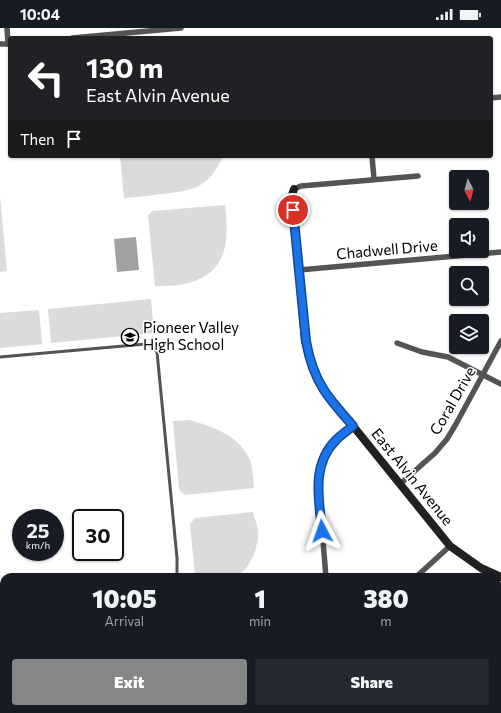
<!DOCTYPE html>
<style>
body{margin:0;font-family:Commissioner,sans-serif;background:#242831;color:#f1f3f6;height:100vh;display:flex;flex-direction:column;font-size:15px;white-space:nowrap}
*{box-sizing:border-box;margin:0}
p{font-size:13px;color:#9ea1a6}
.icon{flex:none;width:22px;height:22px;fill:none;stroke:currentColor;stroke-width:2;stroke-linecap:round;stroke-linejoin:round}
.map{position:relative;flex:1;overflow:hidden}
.drawer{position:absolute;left:0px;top:545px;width:501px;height:140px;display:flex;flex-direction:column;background:#171b24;border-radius:12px 12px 0 0;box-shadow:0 1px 3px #0004}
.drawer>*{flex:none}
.guide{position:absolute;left:8px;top:8px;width:485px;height:122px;border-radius:4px;box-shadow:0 1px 3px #0004;background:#202124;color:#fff;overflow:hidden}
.needle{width:26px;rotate:174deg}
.tools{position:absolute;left:449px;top:142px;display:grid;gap:8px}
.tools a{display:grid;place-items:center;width:40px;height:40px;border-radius:4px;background:#171b24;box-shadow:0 1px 3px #0004;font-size:20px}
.speed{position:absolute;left:12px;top:481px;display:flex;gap:8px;font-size:20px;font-weight:700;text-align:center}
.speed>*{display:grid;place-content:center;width:52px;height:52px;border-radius:50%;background:#171b24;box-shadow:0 1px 3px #0004;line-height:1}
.speed small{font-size:10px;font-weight:400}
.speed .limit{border:2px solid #111;border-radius:6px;background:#fff;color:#111}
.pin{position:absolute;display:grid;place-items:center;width:34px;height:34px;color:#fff;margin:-17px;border:2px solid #fff;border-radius:50%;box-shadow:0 1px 4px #0007}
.me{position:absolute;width:44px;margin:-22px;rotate:356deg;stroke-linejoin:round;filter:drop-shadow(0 0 3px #0008)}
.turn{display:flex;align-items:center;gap:14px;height:84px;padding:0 12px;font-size:18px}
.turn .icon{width:52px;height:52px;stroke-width:2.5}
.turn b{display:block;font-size:28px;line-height:34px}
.then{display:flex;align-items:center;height:38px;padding:0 12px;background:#0003;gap:8px;font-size:15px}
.eta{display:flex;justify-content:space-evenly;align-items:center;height:68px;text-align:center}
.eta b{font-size:24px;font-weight:800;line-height:28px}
.primary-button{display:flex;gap:8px;margin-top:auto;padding:8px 12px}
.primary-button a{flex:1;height:46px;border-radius:4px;background:#858687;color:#fff;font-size:16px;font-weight:800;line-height:46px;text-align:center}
.primary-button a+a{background:#242831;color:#f1f3f6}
.status{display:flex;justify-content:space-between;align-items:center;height:28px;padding:0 20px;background:#171b24;direction:ltr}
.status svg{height:11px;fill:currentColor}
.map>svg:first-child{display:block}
</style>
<div class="status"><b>10:04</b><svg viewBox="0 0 49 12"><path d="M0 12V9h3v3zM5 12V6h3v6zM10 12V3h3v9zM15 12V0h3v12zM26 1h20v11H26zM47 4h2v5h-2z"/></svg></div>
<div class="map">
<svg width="501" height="685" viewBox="0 0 501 685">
<rect width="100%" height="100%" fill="#fff"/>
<!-- green -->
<g fill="#dbdbdb">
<path d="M120,128H223C209,160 193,163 161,166C149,168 137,169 124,170Z"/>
<path d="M0,169L7,243L0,244Z"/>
<path d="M225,177C229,211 229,243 189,255C178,258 166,258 155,258L148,188L152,183Z"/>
<path d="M151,271L154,305L51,315L48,281Z"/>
<path d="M39,282L42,316L0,320V285Z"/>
<path d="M189,392C212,398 240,408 250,432C253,441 253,451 254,460L185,467L179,462L173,393Z"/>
<path d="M253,484C254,490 257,495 258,502C260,516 250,543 235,549C229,551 203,549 195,549L190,496L195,490Z"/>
<path d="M0,600H4V681H95V685H0Z"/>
</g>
<!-- water -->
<path fill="#a2a2a2" d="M136,209L139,242L117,244L114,211Z"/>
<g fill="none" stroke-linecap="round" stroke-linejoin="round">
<!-- lane -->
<path stroke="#545454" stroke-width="3" d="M0,329L146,316L152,319L157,324L177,530V545"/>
<!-- street -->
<g stroke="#545454" stroke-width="5.5">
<path d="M7,0L8,16"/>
<path d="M72,10L181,0"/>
<path d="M0,16H10"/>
<path d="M491,70L501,69"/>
<path d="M372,128L374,151"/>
<path d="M294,161L301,158L418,148"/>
<path d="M299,242L501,224"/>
<path d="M397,315L422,324L448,329L501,356"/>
<path d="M400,456L435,425L447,411L456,396L501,313"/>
<path d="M326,549L318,453L320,436L327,422L336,412L353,398"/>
<path d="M416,549L450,518"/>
<path d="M497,601L501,593"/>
<path d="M140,681V685"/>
<path d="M347,685V681"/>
</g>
<!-- secondary -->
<path stroke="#212121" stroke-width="8" d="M294,161L292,167L305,313C309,331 315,346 324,362L450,518L481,540L501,549"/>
</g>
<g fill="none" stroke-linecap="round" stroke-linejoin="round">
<defs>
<path id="route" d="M293,182L306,313C309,330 314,347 324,362C332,375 343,386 353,398C347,403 341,407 336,412C311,437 319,471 322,503"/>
</defs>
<!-- route casing -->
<use href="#route" stroke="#114b97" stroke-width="10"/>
<!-- route -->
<use href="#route" stroke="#1a73e8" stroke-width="7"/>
</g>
<!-- icons -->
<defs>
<symbol id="school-ring" viewBox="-11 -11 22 22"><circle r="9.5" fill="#fff" stroke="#000" stroke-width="1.5"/><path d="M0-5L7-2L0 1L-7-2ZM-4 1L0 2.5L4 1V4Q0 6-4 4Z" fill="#000"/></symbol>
</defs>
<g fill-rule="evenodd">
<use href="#school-ring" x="120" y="299" width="20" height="20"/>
</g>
<g text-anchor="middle" stroke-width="3" stroke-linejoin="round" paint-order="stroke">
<!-- street labels -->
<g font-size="15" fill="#000" stroke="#fff">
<text transform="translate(387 222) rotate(-5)" y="5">Chadwell Drive</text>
<text transform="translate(453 373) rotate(-60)" y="5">Coral Drive</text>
<text transform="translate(412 449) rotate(51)" y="5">East Alvin Avenue</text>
</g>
<!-- poi labels -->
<g font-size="15" fill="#000" stroke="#fff" text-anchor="start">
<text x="143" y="305">Pioneer Valley<tspan x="143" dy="17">High School</tspan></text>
</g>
</g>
</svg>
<div class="tools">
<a><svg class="needle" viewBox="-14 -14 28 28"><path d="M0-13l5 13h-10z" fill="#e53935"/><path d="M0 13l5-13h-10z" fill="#9ea1a6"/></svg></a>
<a><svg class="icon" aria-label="sound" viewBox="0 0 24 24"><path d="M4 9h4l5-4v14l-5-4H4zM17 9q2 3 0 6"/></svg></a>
<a><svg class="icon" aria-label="search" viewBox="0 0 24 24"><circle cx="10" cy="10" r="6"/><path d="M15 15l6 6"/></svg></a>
<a><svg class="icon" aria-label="layers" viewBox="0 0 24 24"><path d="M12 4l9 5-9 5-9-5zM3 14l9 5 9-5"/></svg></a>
</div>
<div class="speed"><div>25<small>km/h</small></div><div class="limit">30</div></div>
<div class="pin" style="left:293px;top:182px;background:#d93025"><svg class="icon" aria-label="arrive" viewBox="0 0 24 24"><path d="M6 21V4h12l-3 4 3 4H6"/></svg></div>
<svg class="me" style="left:322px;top:503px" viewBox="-20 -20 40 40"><path d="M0-17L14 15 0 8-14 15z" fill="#1a73e8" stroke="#fff" stroke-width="4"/></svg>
<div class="guide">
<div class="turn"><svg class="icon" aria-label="left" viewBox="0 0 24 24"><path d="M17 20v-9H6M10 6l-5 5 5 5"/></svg><div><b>130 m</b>East Alvin Avenue</div></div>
<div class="then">Then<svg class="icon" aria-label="arrive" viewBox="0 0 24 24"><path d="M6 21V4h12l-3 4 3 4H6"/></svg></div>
</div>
<section class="drawer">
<div class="eta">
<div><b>10:05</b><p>Arrival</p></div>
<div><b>1</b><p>min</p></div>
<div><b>380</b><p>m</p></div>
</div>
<div class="primary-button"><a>Exit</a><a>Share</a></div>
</section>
</div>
